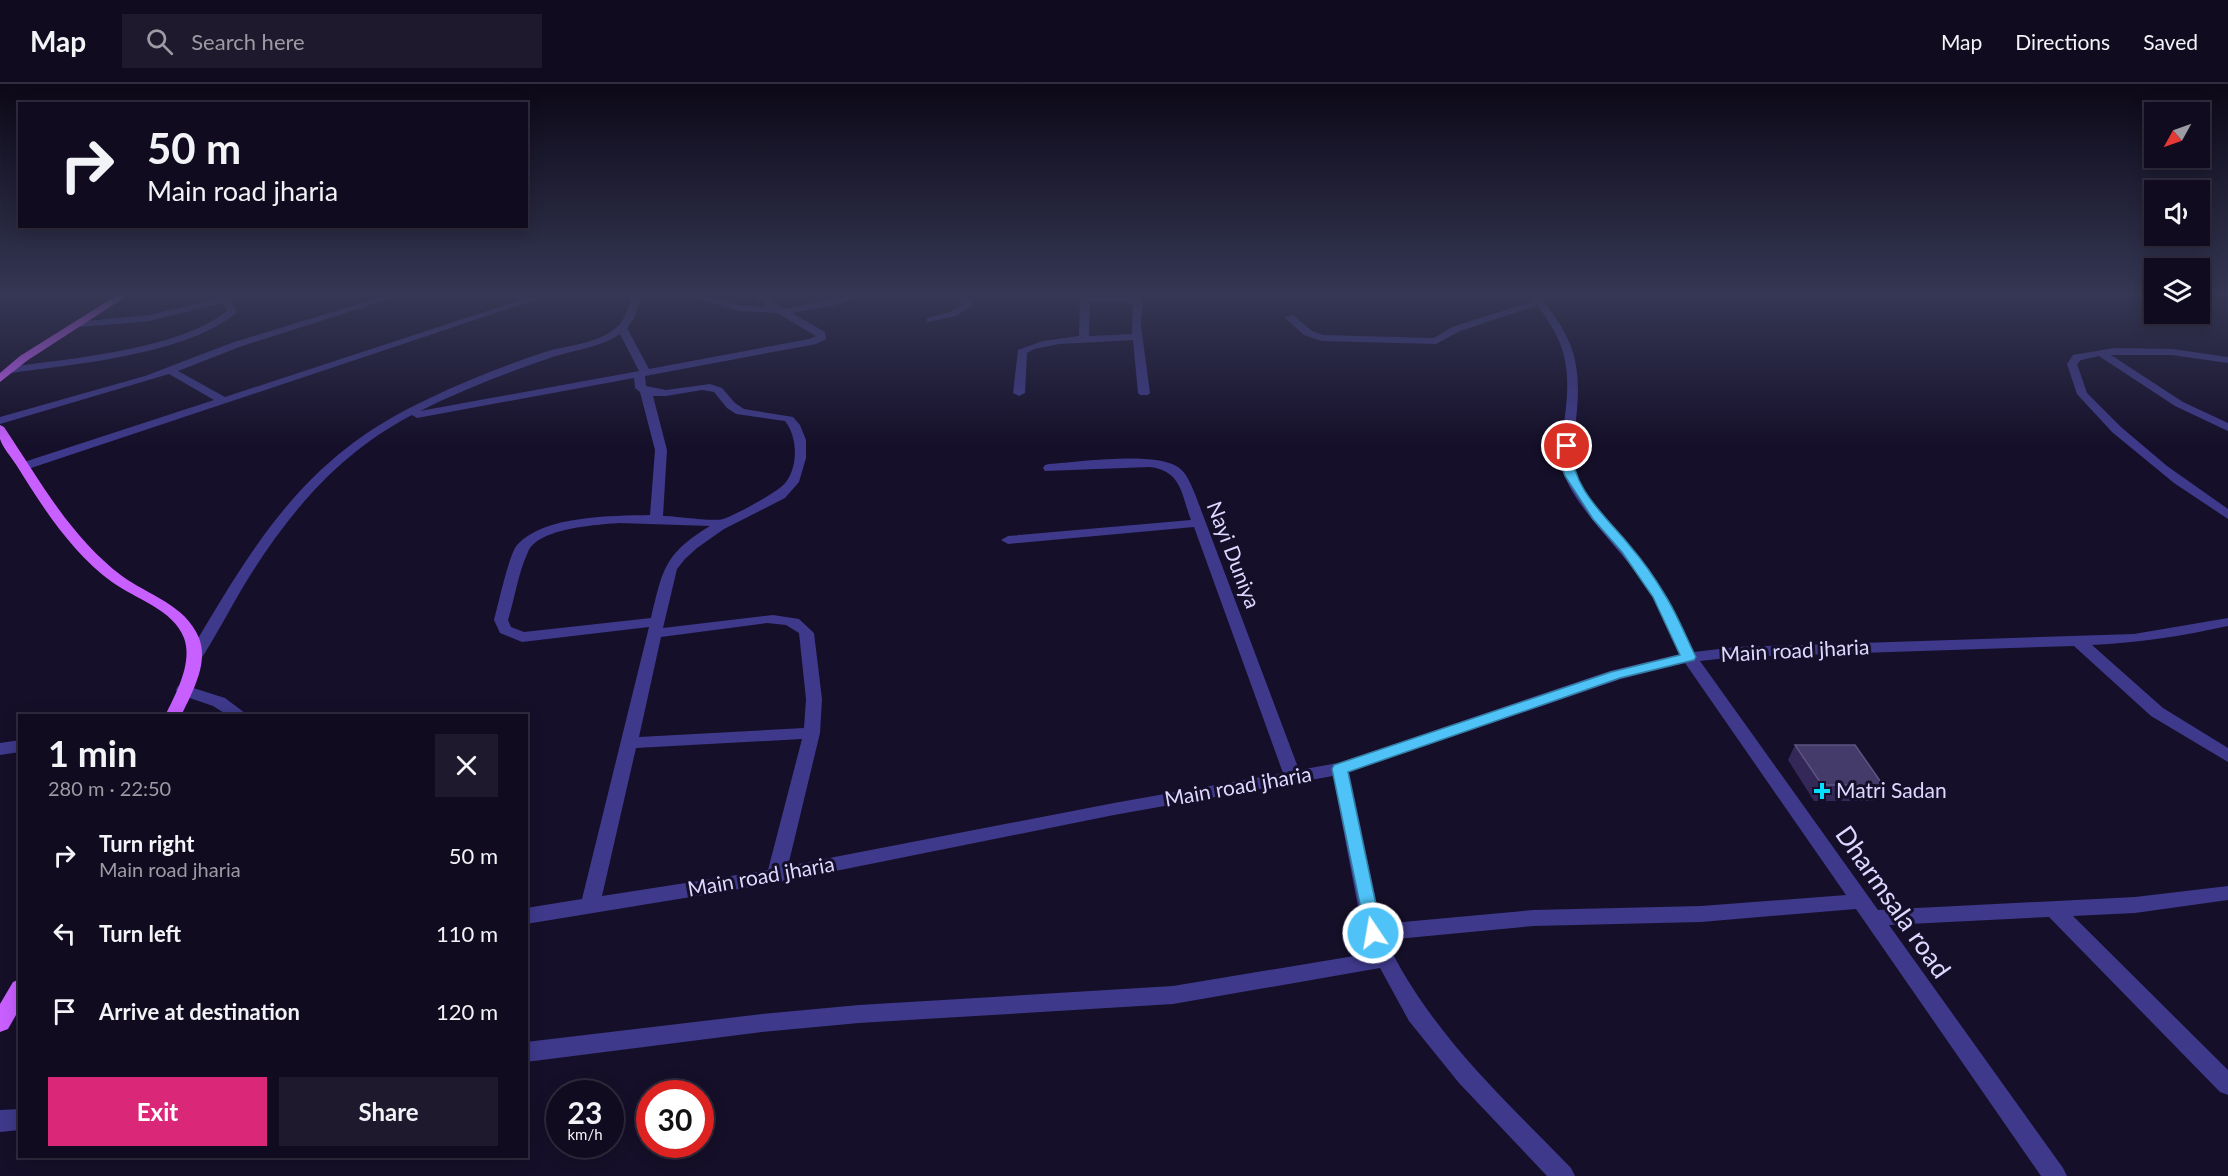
<!DOCTYPE html>
<meta charset="utf-8">
<style>
body{margin:0;font-family:Lato,sans-serif;background:#1e192c;color:#f1f3f6;height:100vh;display:flex;flex-direction:column;font-size:22px;white-space:nowrap}
*{box-sizing:border-box;margin:0}
p{font-size:20px;color:#9c9ba4}
.icon{flex:none;width:33px;height:33px;fill:none;stroke:currentColor;stroke-width:2;stroke-linecap:round;stroke-linejoin:round}
.map{position:relative;flex:1;overflow:hidden}
.panel{position:absolute;left:18px;top:630px;width:510px;height:444px;display:flex;flex-direction:column;background:#100b1f;border-radius:0px;box-shadow:0 3px 15px #0003,0 0 0 2px #302b3d}
.panel>*{flex:none}
.top-card{position:absolute;left:18px;top:18px;width:510px;height:126px;border-radius:0px;box-shadow:0 3px 15px #0003,0 0 0 2px #302b3d;background:#100b1f;color:#f1f3f6;overflow:hidden}
.needle{width:39px;rotate:230deg}
.controls{position:absolute;left:2144px;top:18px;display:grid;gap:12px}
.controls a{display:grid;place-items:center;width:66px;height:66px;border-radius:0px;background:#100b1f;box-shadow:0 3px 15px #0003,0 0 0 2px #302b3d;font-size:30px}
.speed{position:absolute;left:546px;top:996px;display:flex;gap:12px;font-size:30px;font-weight:700;text-align:center}
.speed>*{display:grid;place-content:center;width:78px;height:78px;border-radius:50%;background:#100b1f;box-shadow:0 3px 15px #0003,0 0 0 2px #302b3d;line-height:1}
.speed small{font-size:15px;font-weight:400}
.speed .limit{border:9px solid #d22;background:#fff;color:#111}
.pin{position:absolute;display:grid;place-items:center;width:51px;height:51px;color:#fff;margin:-26px;border:3px solid #fff;border-radius:50%;box-shadow:0 2px 6px #0007}
.me{position:absolute;width:66px;margin:-33px;rotate:348deg;stroke-linejoin:round;filter:drop-shadow(0 0 4px #0008)}
.turn{display:flex;align-items:center;gap:21px;height:126px;padding:0 30px;font-size:27px}
.turn .icon{width:78px;height:78px;stroke-width:2.5}
.turn b{display:block;font-size:42px;line-height:51px}
.round{display:grid;place-items:center;flex:none;width:63px;height:63px;border-radius:0px;background:#1e192c}
.summary{display:flex;align-items:center;justify-content:space-between;height:102px;padding:0 30px}
h1{font-size:36px;font-weight:700;line-height:45px}
.action{display:flex;gap:12px;margin-top:auto;padding:12px 30px}
.action a{flex:1;height:69px;border-radius:0px;background:#db2777;color:#fff;font-size:24px;font-weight:700;line-height:69px;text-align:center}
.action a+a{background:#1e192c;color:#f1f3f6}
ul{padding:0;list-style:none}
li{display:flex;align-items:center;gap:18px;height:78px;padding:0 30px}
li div{flex:1}
li b{display:block;font-size:22px}
li em{font-style:normal}
header{display:flex;align-items:center;gap:36px;box-sizing:border-box;height:84px;padding:0 30px;background:#100b1f;border-bottom:2px solid #302b3d}
header strong{font-size:28px}
nav{display:flex;gap:33px;margin-inline-start:auto;font-size:21px}
.search{width:420px;height:54px;background:#1e192c;display:flex;align-items:center;gap:15px;box-sizing:border-box;padding:0 21px;border-radius:0px;color:#9c9ba4;font-size:22px}
.map>svg:first-child{display:block}
</style>
<header>
<strong>Map</strong>
<div class="search"><svg class="icon" aria-label="search" viewBox="0 0 24 24"><circle cx="10" cy="10" r="6"/><path d="M15 15l6 6"/></svg>Search here</div>
<nav><a>Map</a><a>Directions</a><a>Saved</a></nav>
</header>
<div class="map">
<svg width="2228" height="1092" viewBox="0 0 2228 1092">
<rect width="100%" height="100%" fill="#150f29"/>
<g fill="none" stroke-linecap="round" stroke-linejoin="round">
<!-- minor -->
<g fill="#3e398a" fill-rule="evenodd">
<path d="M235,210H250L231,216L237,228L235,230C183,271 76,280 10,289L5,286L10,283C73,274 177,266 227,227L222,219L149,237L80,243L76,242V238L149,231Z"/>
<path d="M391,210H405L242,262L178,287L225,313L539,210H553L25,386L21,385L19,382L21,379L214,316L169,290L0,340V333L145,292L234,258Z"/>
<path d="M632,210H642L634,234L627,244L649,285L809,255L816,252L777,229L739,227L684,212L682,210H697L739,221L768,223L752,210H763L784,225L857,210H872L833,222L792,229L825,248L826,255L816,260L645,292L646,302L666,306L710,300L722,304L735,319L744,325L793,333L800,341L806,356V374L799,398L785,414L724,445L697,464L685,475L677,485L663,544L773,531L799,535L814,549L822,615L820,649L788,782L1114,719L1283,689L1194,443L1008,460L1001,456L1008,452L1191,436C1181,410 1182,387 1150,383L1045,387L1043,384L1045,381L1049,380C1079,378 1154,367 1178,383C1187,389 1191,401 1195,410L1299,686L1338,679L1610,587L1680,570C1671,551 1664,530 1653,512C1630,473 1570,422 1561,381C1558,369 1562,353 1564,340C1571,288 1569,262 1536,220L1533,223L1460,247L1436,260L1322,257L1304,251L1284,233L1293,231L1312,247L1323,251L1434,254L1452,243L1527,219L1534,210H1544L1541,214C1575,256 1582,281 1576,336C1574,349 1570,368 1573,381C1581,413 1611,438 1631,462C1658,495 1676,530 1694,568L1736,563L2134,550L2228,534V542C2182,552 2138,559 2092,561L2163,624L2228,664V678L2151,632L2074,562L1736,573L1700,577L1878,826L2135,813L2228,802V816L2135,829L2073,832L2228,986V1011L2220,1008L2049,833L1889,841L2063,1084L2067,1092H2041L1856,825L1701,838L1533,842L1386,856C1429,947 1502,1013 1571,1084L1575,1092H1547L1459,999L1409,937L1380,884L1173,920L859,939L762,948L526,978V958L762,930L859,921L1173,902L1372,869L1363,849L1333,692L1114,731L776,799L526,840V824L582,815L649,543L522,558L500,549L494,536C498,522 509,470 517,461C544,431 612,432 650,431L655,366L640,308L635,304L634,294L417,334L412,331C337,370 286,432 243,503C228,528 215,554 199,578H189L186,575C254,460 303,372 430,314C467,296 506,281 545,268C568,261 598,260 617,243C626,235 629,221 632,210ZM620,250L639,287L420,327C462,306 506,289 550,274C573,266 599,264 620,250ZM702,306L714,308L727,324L736,330L785,337C798,353 798,382 786,398C780,407 734,432 723,435C712,438 676,432 663,432L667,366L653,312H666ZM619,439L710,442C664,470 663,485 651,534L524,548L511,543L508,536C515,514 518,489 528,468C538,444 596,441 619,439ZM767,539L786,541L799,549L806,615L804,644L639,653L661,553ZM1685,579L1846,811L1701,822L1533,826L1381,840L1349,688L1621,595ZM802,655L768,786L602,812L636,664Z"/>
<path d="M954,210H964L972,221L970,223L956,232L927,238V234L950,228L962,221Z"/>
<path d="M1080,210L1133,213V210H1143L1141,242L1150,309L1148,311H1140L1138,309L1133,256L1059,260L1034,265L1027,269L1025,309L1019,312L1013,309L1018,266L1043,257L1079,252ZM1090,218L1133,219L1132,250L1089,252Z"/>
<path d="M2114,264L2172,265L2228,273V279L2172,271H2111L2183,318L2228,339V347L2175,322L2099,272L2081,276L2077,280L2087,309L2121,343L2167,382L2228,425V435L2174,399L2112,348L2077,310L2067,280L2073,271Z"/>
<path d="M184,601L225,614L249,632H229L213,622L178,610L176,606L178,602Z"/>
<path d="M20,656V668L0,671V659Z"/>
<path d="M20,1025V1046L0,1048V1026Z"/>
</g>
<!-- major -->
<g fill="#c85fff" fill-rule="evenodd">
<path d="M119,210H130L28,276L0,298V289L20,272Z"/>
<path d="M0,341L4,343C39,395 70,453 122,492C148,511 186,521 199,554C209,579 192,609 181,632H165C176,609 193,579 184,554C173,525 135,515 112,498C72,469 43,424 17,382C12,374 3,364 0,355C0,351 0,345 0,341Z"/>
<path d="M20,895V924L8,945L0,948V920L13,898Z"/>
</g>
</g>
<!-- wall -->
<path fill="#332858" d="M1795,661L1883,701L1875,717H1814L1788,676Z"/>
<!-- building -->
<path fill="#453b6a" stroke="#5d5481" stroke-width="1.5" d="M1795,661H1855L1883,701H1822Z"/>
<!-- sky -->
<linearGradient id="sky" x2="0" y2="1"><stop stop-color="#0c0817"/><stop offset="0.58" stop-color="#353754"/><stop offset="1" stop-color="#353754" stop-opacity="0"/></linearGradient>
<rect width="2228" height="363" fill="url(#sky)"/>
<!-- route -->
<path fill="#4fc3f7" stroke="#337fa1" stroke-width="1.5" d="M1567,358L1572,362C1570,404 1606,432 1630,462C1643,477 1655,494 1665,511C1677,530 1686,553 1696,573L1694,576L1620,594L1348,688L1382,849L1380,854L1373,856L1367,854L1332,685L1334,681L1611,588L1680,571L1653,513L1622,468L1593,435L1565,392L1560,378L1561,362Z"/>
<!-- markers -->
<path fill="#04deff" stroke="#150f29" stroke-width="2" d="M1819 698h6v6h6v6h-6v6h-6v-6h-6v-6h6z"/>
<g text-anchor="middle" stroke-width="6" stroke-linejoin="round" paint-order="stroke">
<!-- street labels -->
<g font-size="21" fill="#ddd8ff" stroke="#150f29">
<text transform="translate(1233 471) rotate(69)" y="7">Nayi Duniya</text>
<text transform="translate(1795 567) rotate(-3)" y="7">Main road jharia</text>
<text transform="translate(1238 703) rotate(-10)" y="7">Main road jharia</text>
<text transform="translate(761 793) rotate(-10)" y="7">Main road jharia</text>
</g>
<!-- poi labels -->
<g font-size="21" fill="#ddd8ff" stroke="#150f29" text-anchor="start">
<text x="1836" y="714">Matri Sadan</text>
</g>
<!-- near-street labels -->
<g font-size="26" fill="#ddd8ff" stroke="#150f29">
<text transform="translate(1893 818) rotate(55)" y="9">Dharmsala road</text>
</g>
</g>
</svg>
<div class="controls">
<a><svg class="needle" viewBox="-14 -14 28 28"><path d="M0-13l5 13h-10z" fill="#e53935"/><path d="M0 13l5-13h-10z" fill="#9c9ba4"/></svg></a>
<a><svg class="icon" aria-label="sound" viewBox="0 0 24 24"><path d="M4 9h4l5-4v14l-5-4H4zM17 9q2 3 0 6"/></svg></a>
<a><svg class="icon" aria-label="layers" viewBox="0 0 24 24"><path d="M12 4l9 5-9 5-9-5zM3 14l9 5 9-5"/></svg></a>
</div>
<div class="speed"><div>23<small>km/h</small></div><div class="limit">30</div></div>
<div class="pin" style="left:1567px;top:362px;background:#d93025"><svg class="icon" aria-label="arrive" viewBox="0 0 24 24"><path d="M6 21V4h12l-3 4 3 4H6"/></svg></div>
<svg class="me" style="left:1373px;top:849px" viewBox="-20 -20 40 40"><circle r="17" fill="#4fc3f7" stroke="#fff" stroke-width="3"/><path d="M0-11L8 9 0 5-8 9z" fill="#fff"/></svg>
<div class="top-card">
<div class="turn"><svg class="icon" aria-label="right" viewBox="0 0 24 24"><path d="M7 20v-9h11M14 6l5 5-5 5"/></svg><div><b>50 m</b>Main road jharia</div></div>
</div>
<section class="panel">
<div class="summary"><div><h1>1 min</h1><p>280 m · 22:50</p></div><a class="round"><svg class="icon" aria-label="close" viewBox="0 0 24 24"><path d="M6 6l12 12M18 6L6 18"/></svg></a></div>
<ul>
<li><svg class="icon" aria-label="right" viewBox="0 0 24 24"><path d="M7 20v-9h11M14 6l5 5-5 5"/></svg><div><b>Turn right</b><p>Main road jharia</p></div><em>50 m</em></li>
<li><svg class="icon" aria-label="left" viewBox="0 0 24 24"><path d="M17 20v-9H6M10 6l-5 5 5 5"/></svg><div><b>Turn left</b></div><em>110 m</em></li>
<li><svg class="icon" aria-label="arrive" viewBox="0 0 24 24"><path d="M6 21V4h12l-3 4 3 4H6"/></svg><div><b>Arrive at destination</b></div><em>120 m</em></li>
</ul>
<div class="action"><a>Exit</a><a>Share</a></div>
</section>
</div>
